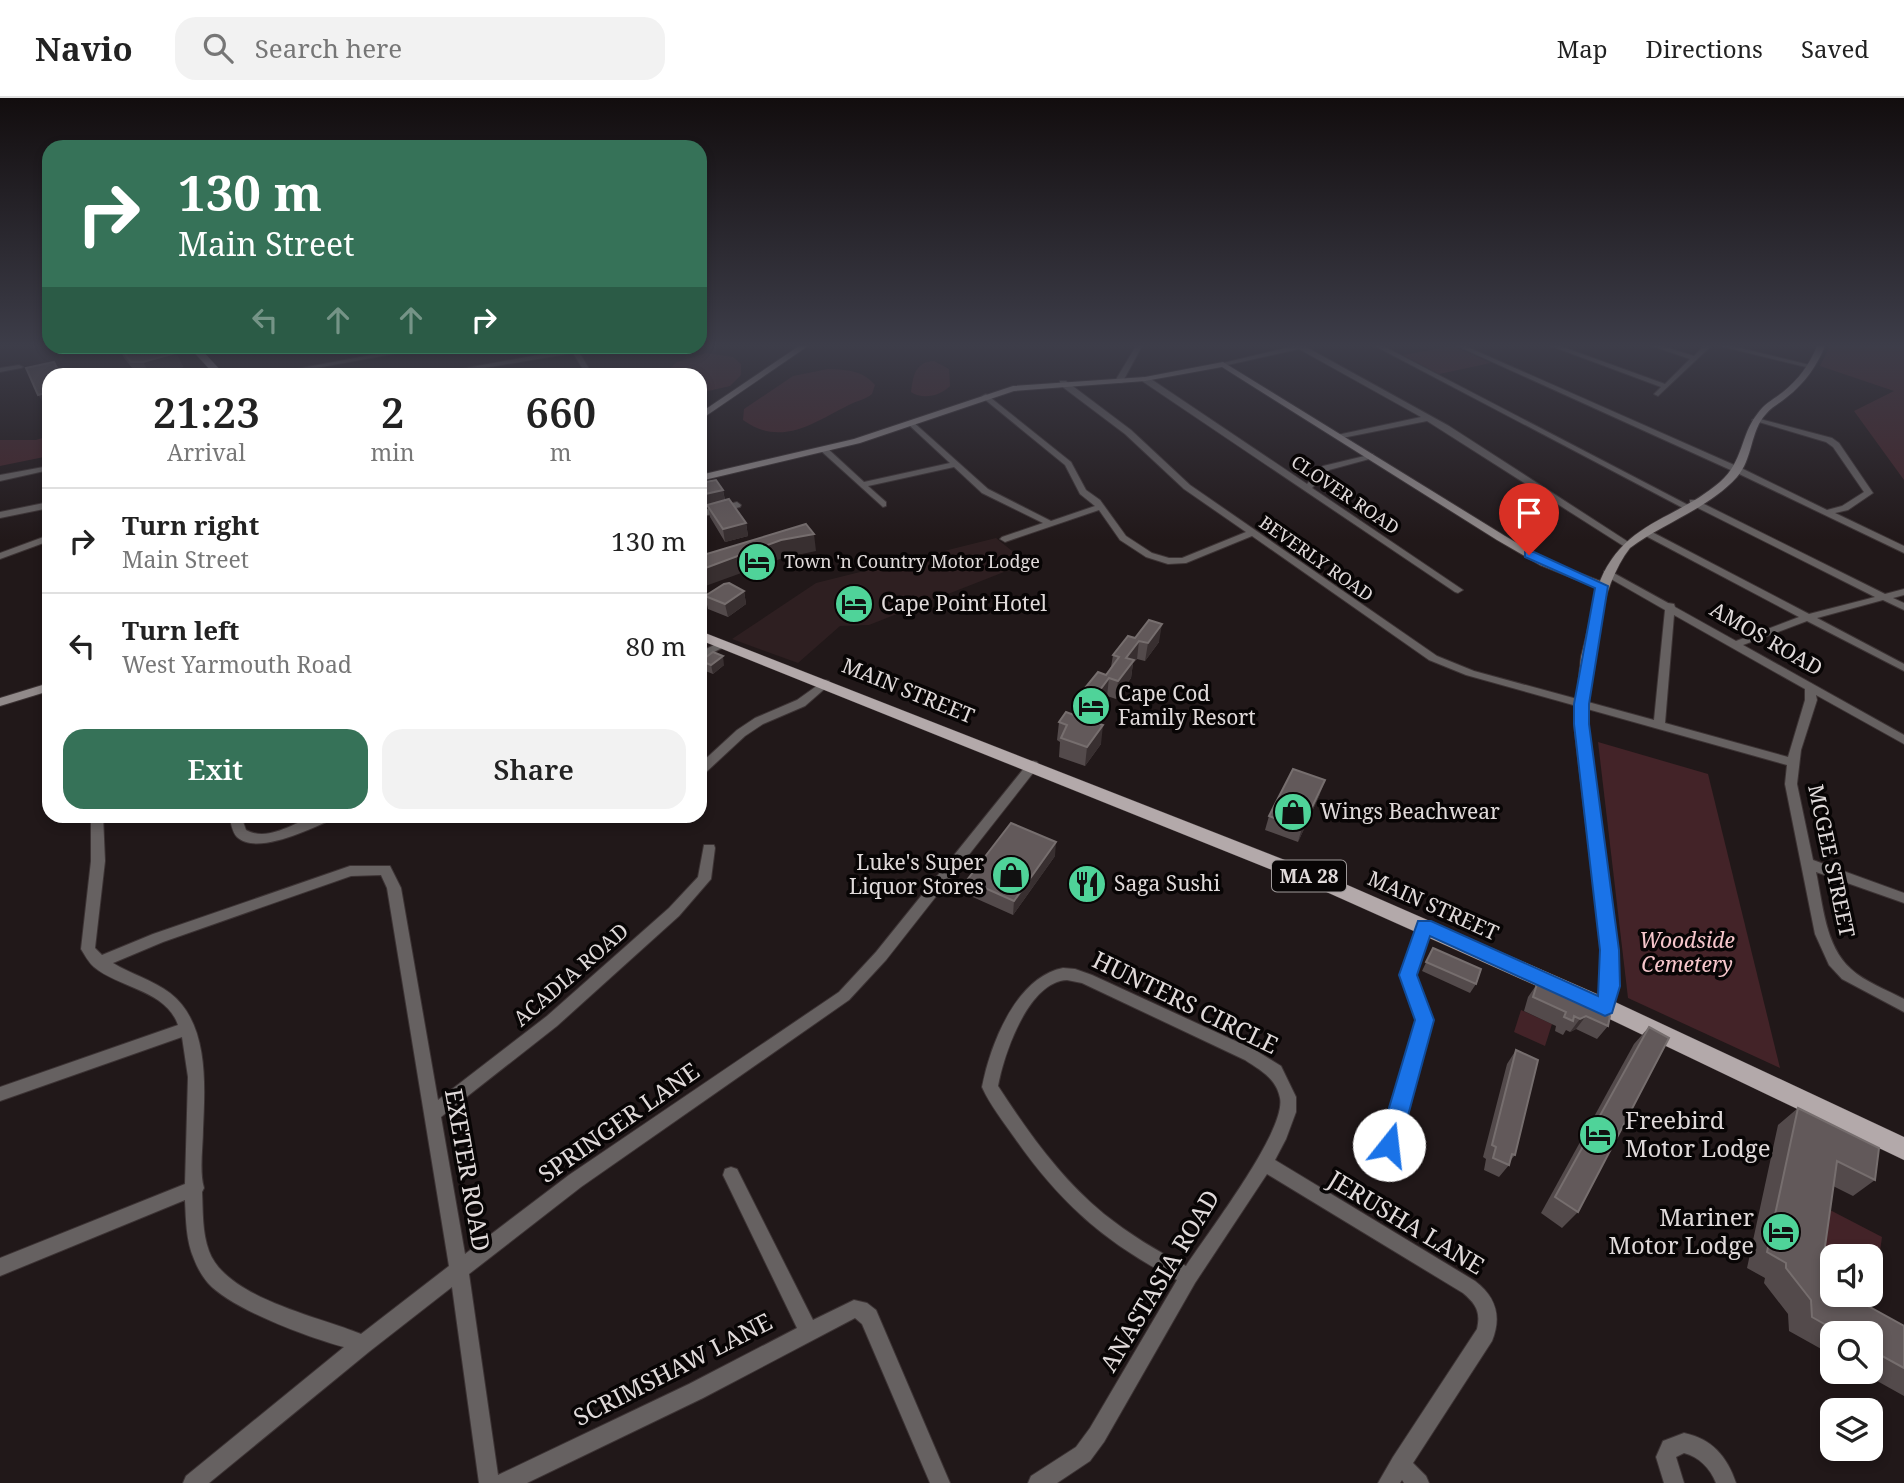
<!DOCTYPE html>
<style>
body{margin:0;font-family:"Noto Serif",serif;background:#f2f2f2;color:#222;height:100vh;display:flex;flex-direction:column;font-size:26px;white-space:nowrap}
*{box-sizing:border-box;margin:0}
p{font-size:23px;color:#767676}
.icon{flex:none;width:38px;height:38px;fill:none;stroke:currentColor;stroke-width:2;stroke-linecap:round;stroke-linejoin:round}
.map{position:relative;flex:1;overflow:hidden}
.details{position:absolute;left:42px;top:270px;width:665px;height:455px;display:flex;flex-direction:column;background:#fff;border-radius:21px;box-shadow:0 4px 10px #0003}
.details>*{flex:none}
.banner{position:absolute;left:42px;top:42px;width:665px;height:214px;border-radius:21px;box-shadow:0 4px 10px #0003;background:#367258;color:#fff;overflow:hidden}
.fabs{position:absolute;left:1820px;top:1146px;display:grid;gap:14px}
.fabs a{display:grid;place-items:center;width:63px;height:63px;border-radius:14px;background:#fff;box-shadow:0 4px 10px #0003;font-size:35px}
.pin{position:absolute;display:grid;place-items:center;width:60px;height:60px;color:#fff;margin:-72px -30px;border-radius:50% 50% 50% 0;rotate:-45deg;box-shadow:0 0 7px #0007}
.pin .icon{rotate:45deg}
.me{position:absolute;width:77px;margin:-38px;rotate:16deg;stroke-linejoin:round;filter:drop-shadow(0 0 5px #0008)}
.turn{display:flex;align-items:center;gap:24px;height:147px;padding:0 21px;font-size:32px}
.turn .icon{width:91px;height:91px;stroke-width:2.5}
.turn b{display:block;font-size:49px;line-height:60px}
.lanes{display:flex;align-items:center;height:66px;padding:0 21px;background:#0003;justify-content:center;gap:35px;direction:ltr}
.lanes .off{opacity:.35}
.eta{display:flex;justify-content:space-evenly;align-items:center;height:119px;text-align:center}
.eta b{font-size:42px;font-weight:600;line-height:49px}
.cta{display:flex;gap:14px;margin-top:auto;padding:14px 21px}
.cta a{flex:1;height:80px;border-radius:21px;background:#367258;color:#fff;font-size:28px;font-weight:600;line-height:80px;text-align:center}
.cta a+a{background:#f2f2f2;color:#222}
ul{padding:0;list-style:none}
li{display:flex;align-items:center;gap:21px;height:105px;padding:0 21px;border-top:2px solid #e0e0e0}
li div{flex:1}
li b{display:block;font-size:26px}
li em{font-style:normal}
header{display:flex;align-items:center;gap:42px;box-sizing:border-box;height:98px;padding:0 35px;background:#fff;border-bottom:2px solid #e0e0e0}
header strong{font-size:33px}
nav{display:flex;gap:38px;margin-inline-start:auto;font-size:24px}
.search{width:490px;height:63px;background:#f2f2f2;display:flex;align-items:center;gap:18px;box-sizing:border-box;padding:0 24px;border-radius:21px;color:#767676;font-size:26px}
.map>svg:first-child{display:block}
</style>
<header>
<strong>Navio</strong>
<div class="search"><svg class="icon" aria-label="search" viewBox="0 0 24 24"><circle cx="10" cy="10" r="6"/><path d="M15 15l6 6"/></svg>Search here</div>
<nav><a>Map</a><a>Directions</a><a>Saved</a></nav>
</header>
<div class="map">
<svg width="1904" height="1385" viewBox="0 0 1904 1385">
<rect width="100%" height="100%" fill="#211819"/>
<!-- built -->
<path fill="#2e1f21" d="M996,440L1027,465L869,527L840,528L798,565L732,541L816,485Z"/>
<!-- green -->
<g fill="#432328">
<path d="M1453,248L1491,265L1439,276L1403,257Z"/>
<path d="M1830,248H1904V382L1854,313L1894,293L1820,268Z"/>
<path d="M706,255L733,259L741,266V277L730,288L700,295V276H664L677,264Z"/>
<path d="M934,263L949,271L950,288C940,298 923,302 911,294C913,278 915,264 934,263Z"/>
<path d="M828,271C847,272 862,272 875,287L872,296C866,301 860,302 853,305C817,322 783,351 743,322L744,311L793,278Z"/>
<path d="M49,338V358L0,368V342H36Z"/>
<path d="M1598,644L1708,676L1780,970L1628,900Z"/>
<path d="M1521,912L1552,926L1545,948L1514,934Z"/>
<path d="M1830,1112L1882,1139L1873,1204L1860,1197H1871V1158H1832V1182L1819,1174Z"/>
</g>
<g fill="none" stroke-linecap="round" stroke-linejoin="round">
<defs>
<g id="street">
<path d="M419,248H437L283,276H270Z"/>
<path d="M587,248H605L579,254L592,276H586L573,255L448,276H434Z"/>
<path d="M1136,248H1142L1122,285H1116L1115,283Z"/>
<path d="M1294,248H1306V249L1449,328L1633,447L1628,450L1625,449L1427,323L1337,341V337L1421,319L1299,251L1223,268L1219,266Z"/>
<path d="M1375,248H1383L1690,408L1683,410Z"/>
<path d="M1457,248H1465L1741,370L1827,412L1842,408L1864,394L1833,349L1826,344L1752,322L1756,320L1832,340L1839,345L1873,395L1848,412L1835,415L1904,448V455L1735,374Z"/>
<path d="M1551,248H1560L1665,286L1690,261L1652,248H1662L1694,258L1704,248H1711L1658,298L1654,296L1661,289Z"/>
<path d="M1720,248H1732L1814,268L1810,270Z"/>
<path d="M19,267L23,269L21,270L0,274V270Z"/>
<path d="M1142,279H1148L1307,386L1323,368L1373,356V360L1329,372L1312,390L1463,492L1458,495L1455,494L1142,283Z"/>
<path d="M1060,283H1066L1131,332L1190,387L1437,558L1474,573L1654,622L1665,512L1604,477V473H1610L1668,505L1674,506L1675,509L1736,543L1799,519L1644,437V433H1650L1809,516L1875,499L1690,406V402H1696L1885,496L1904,491V497L1893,500L1904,505V512L1883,502L1817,520L1904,566V573L1807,523L1743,547L1904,637V646L1816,597L1817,602L1801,652L1797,686L1813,762L1904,795V805L1816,774C1823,806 1825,848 1851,871C1865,884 1887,892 1904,901V914L1842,881L1829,867L1815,836L1785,686L1787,667L1466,577L1429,562L1252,438L1186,465L1168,466L1146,459L1120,442L1099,412L1005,444L1000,441L1002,439L1043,425L982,395L954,369L868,388L886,404V408L883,409L820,352L827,350L864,384L950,365L909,327L908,325L912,323L988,391L1051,423L1095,408L1080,396L1065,367L983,300L982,298L986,296L1071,364L1086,392L1100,402L1126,438L1152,455L1169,460H1182L1246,434L1184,391L1125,336L1060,287ZM1674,517L1805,591V602L1788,659L1665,625Z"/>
<path d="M49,368V372L0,383V377Z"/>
<path d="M49,404V410L0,420V414Z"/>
<path d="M737,404L741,407L740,409L700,419V413Z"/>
<path d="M49,437V443L0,461V455Z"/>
<path d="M722,543L726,544V548L700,561V554Z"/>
<path d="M825,582L829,583L830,585L829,587L805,608L763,626L745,638L704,676L700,677V666L737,632L755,620L797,602Z"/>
<path d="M1033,663L1037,664L1039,667L1037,670L886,862L849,902L581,1089L469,1176L498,1377L689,1286L797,1230L723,1077L725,1071L731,1069L737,1071L813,1222L854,1202L867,1205L876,1212L950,1385H930L862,1226L855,1220L703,1300L527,1385H479L452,1189L370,1253L209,1385H183L186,1378L344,1249C310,1240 231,1211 208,1185C202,1178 197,1169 194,1161C186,1143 186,1122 185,1102L0,1178V1160L185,1086L188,979L182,939L0,1003V989L178,927C166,892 119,890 94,869C89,865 84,856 81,851L91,763V718H103L105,763L95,850L102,857L153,836L350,768H390L401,790L438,1002L547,918L669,810L698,779L704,747H714L715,750L711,781L679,818L557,928L441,1019L465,1156L569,1077L839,894L876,854L1029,664ZM381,777L387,790L449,1168L361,1236C320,1219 226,1200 209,1153C202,1134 203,1113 202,1094L204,1090C199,1073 203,1049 203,1031C205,987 209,925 170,895C153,882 131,876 113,865L163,844L351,778Z"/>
<path d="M229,718H241L246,732C270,745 296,722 318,718C323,717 330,718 335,718L333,721C312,730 257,758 237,739C232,734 231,724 229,718Z"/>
<path d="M1424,823L1429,824L1431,828L1415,877L1432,922L1397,1047L1395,1053L1389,1055L1383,1053L1381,1047L1416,922L1401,877L1417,828L1419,824Z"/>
<path d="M1063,870L1075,871L1092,877L1255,952L1281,968L1296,999V1014L1286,1041L1275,1062L1475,1183C1496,1199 1502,1218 1492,1243L1413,1365L1426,1378L1429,1385H1404L1402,1382L1400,1385H1378L1393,1359L1477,1231C1481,1214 1476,1206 1463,1195L1267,1076L1195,1185L1104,1344L1090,1363L1057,1385H1028L1031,1378L1076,1349L1090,1330L1177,1182C1105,1145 1060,1105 1014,1039C1003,1023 990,1007 982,989C990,947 1016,879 1063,870ZM1067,882L1082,885L1245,962C1260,972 1276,980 1280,1000C1287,1032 1206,1137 1186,1168C1157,1153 1129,1136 1104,1116C1061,1081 1028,1034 998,988C1004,956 1028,884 1067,882Z"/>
<path d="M1684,1335C1712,1341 1727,1358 1736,1385H1716C1710,1370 1699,1359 1684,1355L1676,1359L1684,1385H1664L1656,1359L1663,1343Z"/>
</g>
<g id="secondary">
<path d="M799,248H808L700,322V315Z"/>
<path d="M1817,248H1825C1817,268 1804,286 1787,299C1780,305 1772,309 1766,316C1750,333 1753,361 1737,379C1708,411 1663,425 1630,450C1599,489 1587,575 1588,624C1588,649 1594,674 1597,698C1604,750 1610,801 1617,852L1619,888L1611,914L1605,916L1599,914L1596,909L1603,888L1601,852L1574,626L1581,559L1598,490L1540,467L1497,442L1222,269L1145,283L1014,293L860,345L700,383V377L854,341L1013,288L1145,279L1223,264L1505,438L1548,463L1600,483C1625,423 1676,422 1720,384C1744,363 1740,337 1758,315C1764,306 1774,301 1783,294C1798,282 1810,266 1817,248Z"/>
<path d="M49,585V593L0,608V600Z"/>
</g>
<g id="primary">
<path d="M188,248H198L224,276H214Z"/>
<path d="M700,533L1336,782L1613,903L1904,1039V1062L1597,915L1322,792L700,542Z"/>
</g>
</defs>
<!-- street casing -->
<use href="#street" stroke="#3c3334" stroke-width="2"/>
<!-- secondary casing -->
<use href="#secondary" stroke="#3c3334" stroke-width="2"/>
<!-- primary casing -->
<use href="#primary" stroke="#3c3334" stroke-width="1"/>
<!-- street -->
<use href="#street" fill="#666161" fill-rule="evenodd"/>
<!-- secondary -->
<use href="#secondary" fill="#918a8a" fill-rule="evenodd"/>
<!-- primary -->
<use href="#primary" fill="#b3a9aa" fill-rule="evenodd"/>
</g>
<!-- wall -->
<g fill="#534a4b">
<path d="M118,248L176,255L183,269L159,276H137L124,260Z"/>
<path d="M700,385L723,392L725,402L746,425L748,438L725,444L710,419L708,408L703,410L700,405Z"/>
<path d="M744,493L746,506L728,519L708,511L705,498Z"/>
<path d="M1135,540L1159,544L1145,563L1137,561L1133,565L1131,580L1116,601L1107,598L1102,606L1100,621L1096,625L1101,646L1085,668L1059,659L1060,644L1057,642L1059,624L1074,617L1078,611L1080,596L1106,577L1111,569L1113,557Z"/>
<path d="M701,563L724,567L713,576L703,572Z"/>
<path d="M1320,696L1298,744L1265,732L1269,718Z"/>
<path d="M1055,758L1013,817L966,796L967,782Z"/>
<path d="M1433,850L1476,886L1470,895L1422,873Z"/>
<path d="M1537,886L1608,928L1597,941L1576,931L1570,934L1566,932L1563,937L1555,933L1556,928L1524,913L1528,899Z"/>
<path d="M1649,929L1578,1114L1562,1130L1541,1115L1634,946Z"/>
<path d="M1516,952L1515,1057L1510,1063L1509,1067L1499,1079L1484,1072L1486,1061L1483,1059L1507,966Z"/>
<path d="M1798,1010L1875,1082L1853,1098L1833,1088L1821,1177L1831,1187L1904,1228V1298L1861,1274H1871V1236H1832V1257L1789,1233L1788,1216L1764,1185L1765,1180L1747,1170L1778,1027Z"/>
</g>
<!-- shaded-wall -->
<g fill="#382f30">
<path d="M176,255L183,269L159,276H150L143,264Z"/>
<path d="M49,294V312H48L38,297Z"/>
<path d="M723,392L725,404L703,410L701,397Z"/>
<path d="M746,425L748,438L725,444L723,431Z"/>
<path d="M814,436L816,453L783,460L700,490V472L781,442Z"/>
<path d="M744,493L746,506L728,519L725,506Z"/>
<path d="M1162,526L1159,544L1145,563L1148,545Z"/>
<path d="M1139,543L1137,561L1133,565L1131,580L1116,601L1118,583L1126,560Z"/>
<path d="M723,558L724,567L713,576L711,567Z"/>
<path d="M1109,580L1107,598L1102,606L1100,621L1085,640L1087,622L1094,600Z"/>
<path d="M1103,627L1101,646L1085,668L1087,649Z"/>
<path d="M1325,682L1320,696L1298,744L1302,730Z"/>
<path d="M1056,744L1055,758L1013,817L1014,803Z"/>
<path d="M1586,918L1576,931L1570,934L1580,921Z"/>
</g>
<!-- building -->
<g fill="#62595a" stroke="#766e6e" stroke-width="2">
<path d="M119,248H171L176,255L143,264H131Z"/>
<path d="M54,264L60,276H49V294L38,297L26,270Z"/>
<path d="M716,382L723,392L701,397L700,385Z"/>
<path d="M729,401L746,425L723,431L707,407Z"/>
<path d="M806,426L814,436L781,442L700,472V458Z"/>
<path d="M729,485L744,493L725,506L705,498L724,486Z"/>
<path d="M1149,522L1162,526L1148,545L1139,543L1126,560L1134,562L1118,583L1109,580L1094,600L1102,602L1087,622L1103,627L1087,649L1061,640L1067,627L1059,624L1066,614L1074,617L1087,599L1080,596L1098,574L1106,577L1119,559L1113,557L1128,538L1135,540Z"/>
<path d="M713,554L723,558L711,567L701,563Z"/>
<path d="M1293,671L1325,682L1302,730L1269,718Z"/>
<path d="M1011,725L1056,744L1014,803L967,782Z"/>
<path d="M1433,850L1481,871L1476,886L1426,864Z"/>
<path d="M1537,886L1610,918L1608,928L1586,918L1580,921L1574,918L1573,923L1564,919L1566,914L1533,899Z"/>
<path d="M1649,929L1669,940L1578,1114L1555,1099Z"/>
<path d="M1516,952L1538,962L1515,1057L1512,1056L1509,1067L1493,1060L1496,1049L1492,1047Z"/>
<path d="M1798,1010L1879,1050L1875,1082L1837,1063L1821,1177L1832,1188V1197H1848L1904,1228V1270L1871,1252V1236H1842L1812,1219L1811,1202L1786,1170V1165L1767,1154Z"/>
</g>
<!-- sky -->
<linearGradient id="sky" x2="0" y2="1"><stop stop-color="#120d0e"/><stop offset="0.56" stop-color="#3d3d49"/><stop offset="1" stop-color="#3d3d49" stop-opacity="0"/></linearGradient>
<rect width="1904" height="442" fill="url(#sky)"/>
<!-- route -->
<path fill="#1a73e8" stroke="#114b97" stroke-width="2" d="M1525,454H1534L1608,488L1589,606V626L1619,852L1620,888L1612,915L1605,918L1430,838L1417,877L1434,922L1400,1047L1397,1055L1389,1058L1382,1055L1378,1047L1415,922L1399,877L1418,823H1431L1598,898L1600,852L1574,626V606L1595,490L1525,459Z"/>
<!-- icons -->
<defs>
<symbol id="hotel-disc" viewBox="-11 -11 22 22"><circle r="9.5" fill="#4fd399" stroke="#080505"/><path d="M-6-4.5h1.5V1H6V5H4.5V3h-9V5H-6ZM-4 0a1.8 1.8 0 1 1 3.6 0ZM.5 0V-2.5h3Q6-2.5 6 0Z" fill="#111"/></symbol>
<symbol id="shop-disc" viewBox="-11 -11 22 22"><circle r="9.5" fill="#4fd399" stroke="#080505"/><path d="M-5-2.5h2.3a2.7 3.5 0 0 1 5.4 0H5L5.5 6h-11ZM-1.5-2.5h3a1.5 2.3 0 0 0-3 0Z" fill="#111"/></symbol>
<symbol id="restaurant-disc" viewBox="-11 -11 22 22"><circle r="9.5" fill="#4fd399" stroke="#080505"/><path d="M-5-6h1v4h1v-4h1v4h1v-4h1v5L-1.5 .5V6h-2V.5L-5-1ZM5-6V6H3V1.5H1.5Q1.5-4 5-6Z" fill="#111"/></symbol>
</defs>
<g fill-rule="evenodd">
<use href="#hotel-disc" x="735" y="442" width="44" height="44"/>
<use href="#hotel-disc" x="832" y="484" width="44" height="44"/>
<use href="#hotel-disc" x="1069" y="586" width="44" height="44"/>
<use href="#shop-disc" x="1271" y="692" width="44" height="44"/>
<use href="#shop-disc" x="989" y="755" width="44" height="44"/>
<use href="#restaurant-disc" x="1065" y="764" width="44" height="44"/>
<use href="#hotel-disc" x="1576" y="1015" width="44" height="44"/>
<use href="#hotel-disc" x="1759" y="1112" width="44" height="44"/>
</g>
<g text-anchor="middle" stroke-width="7" stroke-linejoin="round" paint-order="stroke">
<!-- far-street labels -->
<g font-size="18" fill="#e0dada" stroke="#080505">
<text transform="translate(1345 397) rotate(34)" y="6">CLOVER ROAD</text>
<text transform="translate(1316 461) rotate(35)" y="6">BEVERLY ROAD</text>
</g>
<!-- far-poi labels -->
<g font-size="18" fill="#e0dada" stroke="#080505" text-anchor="start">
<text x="784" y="470">Town 'n Country Motor Lodge</text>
</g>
<!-- shield labels -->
<rect fill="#080505" stroke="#9f9a9a" stroke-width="2" x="1272" y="762.5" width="74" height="31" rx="5"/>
<g font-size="19" font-weight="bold" fill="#e0dada">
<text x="1309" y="785">MA 28</text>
</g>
<!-- poi labels -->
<g font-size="21" fill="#e0dada" stroke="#080505" text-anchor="start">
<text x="881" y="513">Cape Point Hotel</text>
<text x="1118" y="603">Cape Cod<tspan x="1118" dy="24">Family Resort</tspan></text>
<text x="1320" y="721">Wings Beachwear</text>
<text x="984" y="772" text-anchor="end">Luke's Super<tspan x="984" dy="24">Liquor Stores</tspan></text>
<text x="1114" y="793">Saga Sushi</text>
</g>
<!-- street labels -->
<g font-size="21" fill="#e0dada" stroke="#080505">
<text transform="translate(1766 541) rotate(30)" y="7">AMOS ROAD</text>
<text transform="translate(908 593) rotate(22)" y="7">MAIN STREET</text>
<text transform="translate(1831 763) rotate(78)" y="7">MCGEE STREET</text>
<text transform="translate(1433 808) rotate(24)" y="7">MAIN STREET</text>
<text transform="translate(571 877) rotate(-41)" y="7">ACADIA ROAD</text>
</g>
<!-- park labels -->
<g font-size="21" font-style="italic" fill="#f6c6cb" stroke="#080505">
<text x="1687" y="850">Woodside<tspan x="1687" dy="24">Cemetery</tspan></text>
</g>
<!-- near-street labels -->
<g font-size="24" fill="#e0dada" stroke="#080505">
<text transform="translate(1185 905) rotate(26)" y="8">HUNTERS CIRCLE</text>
<text transform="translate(619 1025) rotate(-35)" y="8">SPRINGER LANE</text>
<text transform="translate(467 1072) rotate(80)" y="8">EXETER ROAD</text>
<text transform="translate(1406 1125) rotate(31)" y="8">JERUSHA LANE</text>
<text transform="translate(1160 1183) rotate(-59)" y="8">ANASTASIA ROAD</text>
<text transform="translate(673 1272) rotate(-27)" y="8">SCRIMSHAW LANE</text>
</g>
<!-- near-poi labels -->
<g font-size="24" fill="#e0dada" stroke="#080505" text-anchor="start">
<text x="1625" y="1031">Freebird<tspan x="1625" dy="28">Motor Lodge</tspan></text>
<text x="1754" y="1128" text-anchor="end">Mariner<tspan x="1754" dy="28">Motor Lodge</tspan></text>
</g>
</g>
</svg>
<div class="fabs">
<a><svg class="icon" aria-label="sound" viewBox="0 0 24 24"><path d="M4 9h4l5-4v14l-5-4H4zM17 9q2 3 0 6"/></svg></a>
<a><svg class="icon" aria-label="search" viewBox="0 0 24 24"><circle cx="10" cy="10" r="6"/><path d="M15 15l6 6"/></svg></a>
<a><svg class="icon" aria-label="layers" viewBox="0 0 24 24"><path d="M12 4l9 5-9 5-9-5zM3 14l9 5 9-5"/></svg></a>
</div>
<div class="pin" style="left:1529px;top:457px;background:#d93025"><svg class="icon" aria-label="arrive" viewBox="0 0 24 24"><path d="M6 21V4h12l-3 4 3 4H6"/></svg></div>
<svg class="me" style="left:1389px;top:1047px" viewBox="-20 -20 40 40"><circle r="19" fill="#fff"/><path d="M0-13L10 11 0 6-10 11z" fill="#1a73e8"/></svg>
<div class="banner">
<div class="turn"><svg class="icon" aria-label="right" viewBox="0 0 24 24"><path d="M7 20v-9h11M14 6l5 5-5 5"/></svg><div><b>130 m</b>Main Street</div></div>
<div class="lanes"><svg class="icon off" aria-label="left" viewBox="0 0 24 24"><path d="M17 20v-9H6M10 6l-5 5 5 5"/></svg><svg class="icon off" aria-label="ahead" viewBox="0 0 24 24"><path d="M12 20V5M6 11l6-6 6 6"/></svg><svg class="icon off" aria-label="ahead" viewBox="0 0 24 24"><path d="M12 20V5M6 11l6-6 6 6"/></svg><svg class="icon" aria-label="right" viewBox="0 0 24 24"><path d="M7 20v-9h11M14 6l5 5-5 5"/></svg></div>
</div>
<section class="details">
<div class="eta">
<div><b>21:23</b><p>Arrival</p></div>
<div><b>2</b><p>min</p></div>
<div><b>660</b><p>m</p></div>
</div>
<ul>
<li><svg class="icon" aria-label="right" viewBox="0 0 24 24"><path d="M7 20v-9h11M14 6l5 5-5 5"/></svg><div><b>Turn right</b><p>Main Street</p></div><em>130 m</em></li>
<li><svg class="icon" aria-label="left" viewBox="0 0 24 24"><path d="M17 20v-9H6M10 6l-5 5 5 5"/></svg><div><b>Turn left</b><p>West Yarmouth Road</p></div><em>80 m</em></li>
</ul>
<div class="cta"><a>Exit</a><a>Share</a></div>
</section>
</div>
